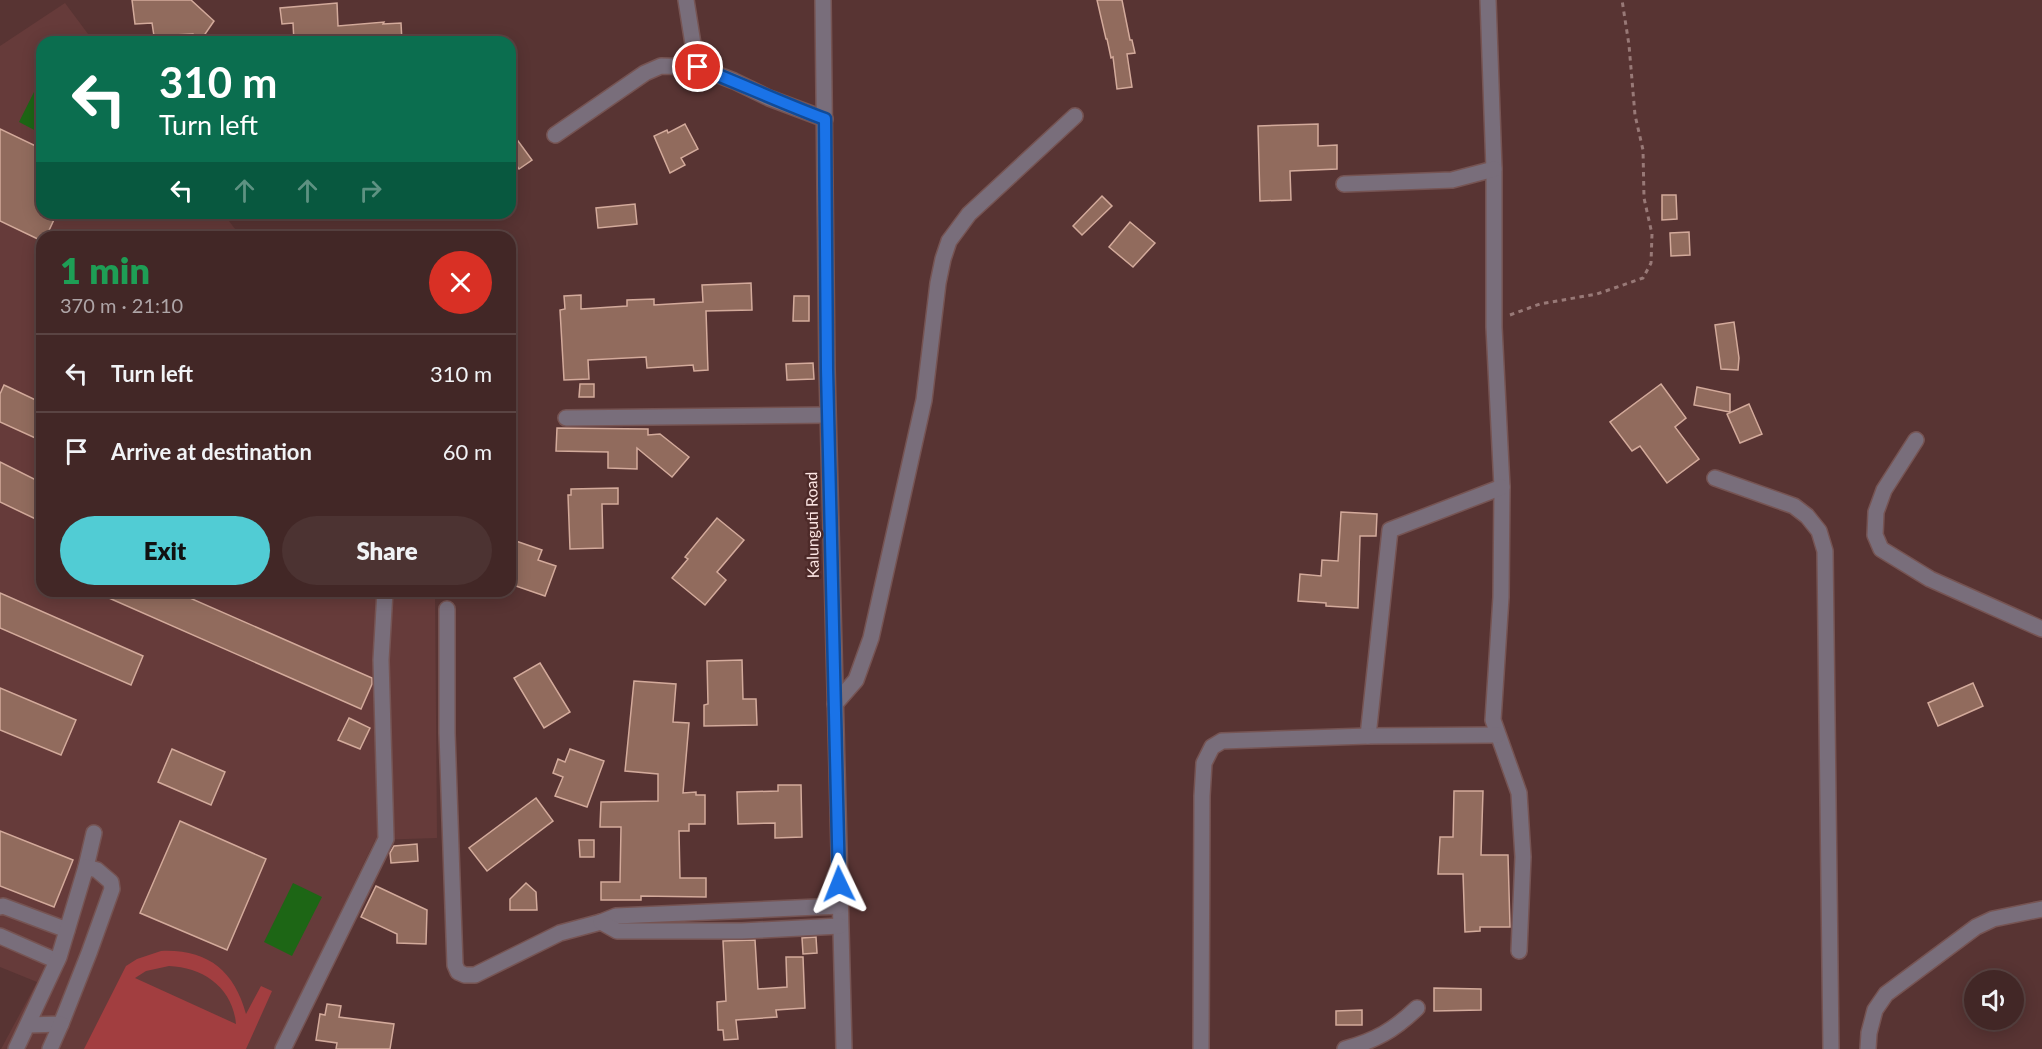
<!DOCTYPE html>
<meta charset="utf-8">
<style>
body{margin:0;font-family:Lato,sans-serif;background:#4c3332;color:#f1f3f6;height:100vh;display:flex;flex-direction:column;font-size:22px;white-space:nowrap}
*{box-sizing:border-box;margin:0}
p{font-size:20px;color:#aea5a7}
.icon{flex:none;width:33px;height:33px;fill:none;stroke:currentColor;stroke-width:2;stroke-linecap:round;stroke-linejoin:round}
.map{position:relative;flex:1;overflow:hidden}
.sheet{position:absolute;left:36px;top:231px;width:480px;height:366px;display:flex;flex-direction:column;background:#422726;border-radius:18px;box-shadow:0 3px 15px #0003,0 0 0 2px #5a4443}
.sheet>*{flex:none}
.hud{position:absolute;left:36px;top:36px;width:480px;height:183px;border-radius:18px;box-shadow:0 3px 15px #0003,0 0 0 2px #5a4443;background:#0b6e4f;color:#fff;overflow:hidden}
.tools{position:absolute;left:1964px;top:970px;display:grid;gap:12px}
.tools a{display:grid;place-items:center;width:60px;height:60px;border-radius:50%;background:#422726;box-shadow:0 3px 15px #0003,0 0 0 2px #5a4443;font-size:30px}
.pin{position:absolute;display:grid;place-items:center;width:51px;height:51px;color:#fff;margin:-26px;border:3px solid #fff;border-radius:50%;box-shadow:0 2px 6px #0007}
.me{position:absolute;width:66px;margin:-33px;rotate:358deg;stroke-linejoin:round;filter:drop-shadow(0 0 4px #0008)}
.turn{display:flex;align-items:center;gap:21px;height:126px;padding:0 24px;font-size:27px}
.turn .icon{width:78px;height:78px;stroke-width:2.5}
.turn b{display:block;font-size:42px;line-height:51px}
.lanes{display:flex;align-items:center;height:57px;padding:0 24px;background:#0003;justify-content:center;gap:30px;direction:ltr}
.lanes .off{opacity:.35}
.round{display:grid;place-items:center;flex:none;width:63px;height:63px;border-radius:32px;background:#4c3332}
.summary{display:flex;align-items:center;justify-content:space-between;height:102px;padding:0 24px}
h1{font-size:36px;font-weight:800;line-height:45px;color:#1e9e55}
.button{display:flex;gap:12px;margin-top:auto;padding:12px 24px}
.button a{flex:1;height:69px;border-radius:36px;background:#51ccd4;color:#111;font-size:24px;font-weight:800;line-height:69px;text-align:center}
.button a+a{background:#4c3332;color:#f1f3f6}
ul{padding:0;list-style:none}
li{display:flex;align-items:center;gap:18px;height:78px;padding:0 24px;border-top:2px solid #5a4443}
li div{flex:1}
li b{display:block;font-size:22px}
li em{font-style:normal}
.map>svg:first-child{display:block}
</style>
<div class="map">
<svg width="2042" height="1049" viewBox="0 0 2042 1049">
<rect width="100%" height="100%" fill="#583433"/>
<!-- built -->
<path fill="#663b3a" d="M65,3L94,42H42V213H223L241,237H42V591H435L437,838L375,840L274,1049H1L37,982L0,967V46Z"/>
<!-- green -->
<path fill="#a23e40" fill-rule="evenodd" d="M161,951C207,949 234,970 246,1014L261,986L272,991L246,1049H84L126,966L137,959ZM169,966C203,967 233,988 236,1024L135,978L146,971Z"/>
<!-- water -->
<g fill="#1d6615">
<path d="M42,76V134L19,122Z"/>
<path d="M293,883L322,897L292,956L264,942Z"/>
</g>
<!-- building -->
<g fill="#916b5d" stroke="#d3aa9b" stroke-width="1.5">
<path d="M132,0H191L214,21L201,40L193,34L154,36L152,23L135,24Z"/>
<path d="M1097,0H1122L1130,40H1132L1135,53L1127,54L1132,87L1117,89L1113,57L1111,58L1107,39H1106Z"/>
<path d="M337,3L338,26L384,22L383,24L401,23L402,42H294L293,23L282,24L280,8Z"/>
<path d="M685,124L698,149L681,158L685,165L670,173L654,136L667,130L668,133Z"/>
<path d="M1318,124V146L1337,145V169L1290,171L1291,200L1260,201L1258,126Z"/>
<path d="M0,129L42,149V213H57L46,237H42V241L0,221Z"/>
<path d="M510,130L532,160L519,169L510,156Z"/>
<path d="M1662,195H1676L1677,219L1662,220Z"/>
<path d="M1102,196L1112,206L1082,235L1073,226Z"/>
<path d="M635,204L637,224L598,228L596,208Z"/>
<path d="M1130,222L1155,243L1133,267L1109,247Z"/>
<path d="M1689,232L1690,255L1671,256L1670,233Z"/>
<path d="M751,283L752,310L706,311L708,370L694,371L693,365L647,368L646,357L588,360L589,379L564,380L560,310L565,309L564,296L581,295V309L627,306V300L654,299V305L703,302L702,285Z"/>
<path d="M794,296H809V321H793Z"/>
<path d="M1734,322L1739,358L1738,370L1721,369L1715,325Z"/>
<path d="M813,363L814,379L787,380L786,364Z"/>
<path d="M580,384H594V397H579Z"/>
<path d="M1661,384L1686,418L1675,427L1699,459L1667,483L1640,446L1632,451L1610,422Z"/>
<path d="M4,385L42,403V441L0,422V394Z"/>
<path d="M1697,387L1730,394V412L1694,405Z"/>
<path d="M1749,404L1762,434L1740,443L1727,414Z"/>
<path d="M557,428L648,429V435L660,434L689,457L672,477L637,448V469L608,468V452L556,451Z"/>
<path d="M0,462L42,483V522L0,502Z"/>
<path d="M618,488V504H602L603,548L570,549L568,495H571V489Z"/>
<path d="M1341,512L1377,514L1376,536H1360L1358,608L1326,606V603L1298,601L1300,574L1321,576L1322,560L1338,561Z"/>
<path d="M717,518L744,540L717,572L726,580L705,605L672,578L688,559L685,557Z"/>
<path d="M510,539L542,550L538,560L556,566L545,596L510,584Z"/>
<path d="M93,591H174L372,678V684L361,709Z"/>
<path d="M0,593L143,656L131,685L0,628Z"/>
<path d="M742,660L743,699H756L757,725L704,726V705L708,704L707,661Z"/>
<path d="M540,663L570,712L544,728L514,678Z"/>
<path d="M634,681L676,684L673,722L689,723L683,793L696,792V795H705V824H689V831H679L680,878H706V897L641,896V900H601V882H620L621,827H600L601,802L658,801V774L625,771Z"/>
<path d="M1973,683L1983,706L1938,726L1928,703Z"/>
<path d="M0,688L76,720L61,755L0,730Z"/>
<path d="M349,718L370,728L360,749L338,740Z"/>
<path d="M172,749L225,772L211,805L158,782Z"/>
<path d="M570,749L604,761L587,807L555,796L563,777L553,773L558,759L565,762Z"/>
<path d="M778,785H801L802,837L775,838V823L738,824L737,792L778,791Z"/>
<path d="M1454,791H1483L1481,855H1508L1510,927H1480V931L1465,932L1463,874H1438L1440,837H1453Z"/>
<path d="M536,798L553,821L487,871L469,848Z"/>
<path d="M180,821L266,859L227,950L140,913Z"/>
<path d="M0,831L73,860L54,907L0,886Z"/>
<path d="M579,840H594V857H580Z"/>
<path d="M417,844L418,861L391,863L390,853L394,846Z"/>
<path d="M526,883L536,892L537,910H510V899Z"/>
<path d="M376,886L427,910L426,944L397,943V934L361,917Z"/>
<path d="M816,937L817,953L803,954L802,938Z"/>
<path d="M755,940L758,989L787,987L786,957H803L805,1008L776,1010L777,1017L736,1020L738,1039L724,1040L723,1030H718L717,1002L726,1001L723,941Z"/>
<path d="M1434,988L1481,989V1010L1434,1011Z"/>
<path d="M327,1004L341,1006L339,1017L394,1024L390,1049H336L337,1043L316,1040L320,1014L325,1015Z"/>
<path d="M1362,1010V1025H1336V1011Z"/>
</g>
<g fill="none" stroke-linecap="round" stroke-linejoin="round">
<defs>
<g id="minor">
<path d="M686,0L693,44L698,67"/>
<path d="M823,0L827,369L844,1049"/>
<path d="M1488,0L1494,169V327L1502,487L1501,597L1493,720L1519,793L1523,857L1519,951"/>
<path d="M555,135L645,73L661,66L698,67L734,81L769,98L825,119"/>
<path d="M1344,184L1452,180L1494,169"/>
<path d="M566,418L828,415"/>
<path d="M1916,440L1884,490L1876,512L1875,535L1881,549L1930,579L2042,629"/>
<path d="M1715,478L1794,506L1807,516L1819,531L1825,551L1831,1049"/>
<path d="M447,609V733L455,965L458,972L465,975H475L560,933L601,922L616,916L840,906"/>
<path d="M835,704L856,680L871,638L924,400L938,283L943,259L949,241L969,214L1075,116"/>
<path d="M1368,736L1390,530L1502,487"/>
<path d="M86,867L94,833"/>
<path d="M0,907L3,906L67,930"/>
<path d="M601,922L617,931H742L840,926"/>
<path d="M0,936L57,961"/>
<path d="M16,1049L59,957L86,867L97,870L111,882L112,889L89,953L61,1024L28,1025"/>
<path d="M50,1049L61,1024"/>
<path d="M283,1049L386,839L381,660L385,591"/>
<path d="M1201,1049L1202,796L1204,763L1212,747L1222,741L1368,736L1497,735"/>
<path d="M1345,1049C1376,1040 1393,1031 1417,1008"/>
<path d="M1868,1049L1869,1033L1875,1010L1886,994L1976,927L1993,919L2042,909"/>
</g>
</defs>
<!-- minor casing -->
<use href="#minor" stroke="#765453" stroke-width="18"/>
<!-- path -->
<path stroke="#987977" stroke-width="3" stroke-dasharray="4.5 4.5" stroke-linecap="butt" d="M1510,315L1540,304L1597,294L1643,278L1651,263L1652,234L1644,198L1643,150L1635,115L1629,45L1622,0"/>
<!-- minor -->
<use href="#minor" stroke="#796e7b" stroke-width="15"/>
</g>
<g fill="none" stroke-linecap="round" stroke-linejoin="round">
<defs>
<path id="route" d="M698,67C741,84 782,103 825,119L827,369L839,884"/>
</defs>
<!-- route casing -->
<use href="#route" stroke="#114b97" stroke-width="15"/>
<!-- route -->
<use href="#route" stroke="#1a73e8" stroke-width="10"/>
</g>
<g text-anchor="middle" stroke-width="5" stroke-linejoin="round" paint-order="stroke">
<!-- street labels -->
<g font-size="16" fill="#fce5e3" stroke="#4d2a29">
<text transform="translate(812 525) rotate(-91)" y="6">Kalunguti Road</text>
</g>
</g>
</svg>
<div class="tools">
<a><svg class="icon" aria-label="sound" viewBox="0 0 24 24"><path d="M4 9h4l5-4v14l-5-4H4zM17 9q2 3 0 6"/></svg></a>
</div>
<div class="pin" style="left:698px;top:67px;background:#d93025"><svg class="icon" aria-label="arrive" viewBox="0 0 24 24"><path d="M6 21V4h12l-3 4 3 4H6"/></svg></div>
<svg class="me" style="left:839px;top:884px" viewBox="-20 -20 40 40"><path d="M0-17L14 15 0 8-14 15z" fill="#1a73e8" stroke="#fff" stroke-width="4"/></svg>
<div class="hud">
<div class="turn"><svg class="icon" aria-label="left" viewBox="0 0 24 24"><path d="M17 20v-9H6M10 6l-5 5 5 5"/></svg><div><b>310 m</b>Turn left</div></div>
<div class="lanes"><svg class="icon" aria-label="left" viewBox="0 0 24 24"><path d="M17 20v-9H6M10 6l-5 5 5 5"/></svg><svg class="icon off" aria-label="ahead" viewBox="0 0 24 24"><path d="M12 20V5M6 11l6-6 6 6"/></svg><svg class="icon off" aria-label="ahead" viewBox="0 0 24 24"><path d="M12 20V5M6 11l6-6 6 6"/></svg><svg class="icon off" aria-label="right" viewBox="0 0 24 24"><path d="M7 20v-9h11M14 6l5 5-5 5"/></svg></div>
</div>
<section class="sheet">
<div class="summary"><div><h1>1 min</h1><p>370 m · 21:10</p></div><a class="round" style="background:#d93025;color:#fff"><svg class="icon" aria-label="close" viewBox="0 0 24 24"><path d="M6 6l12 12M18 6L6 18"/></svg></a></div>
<ul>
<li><svg class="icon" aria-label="left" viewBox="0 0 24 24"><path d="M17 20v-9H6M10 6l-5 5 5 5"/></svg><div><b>Turn left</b></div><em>310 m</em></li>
<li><svg class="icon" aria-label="arrive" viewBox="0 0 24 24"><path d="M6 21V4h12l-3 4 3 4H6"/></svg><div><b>Arrive at destination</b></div><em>60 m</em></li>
</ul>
<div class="button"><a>Exit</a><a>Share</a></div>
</section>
</div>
